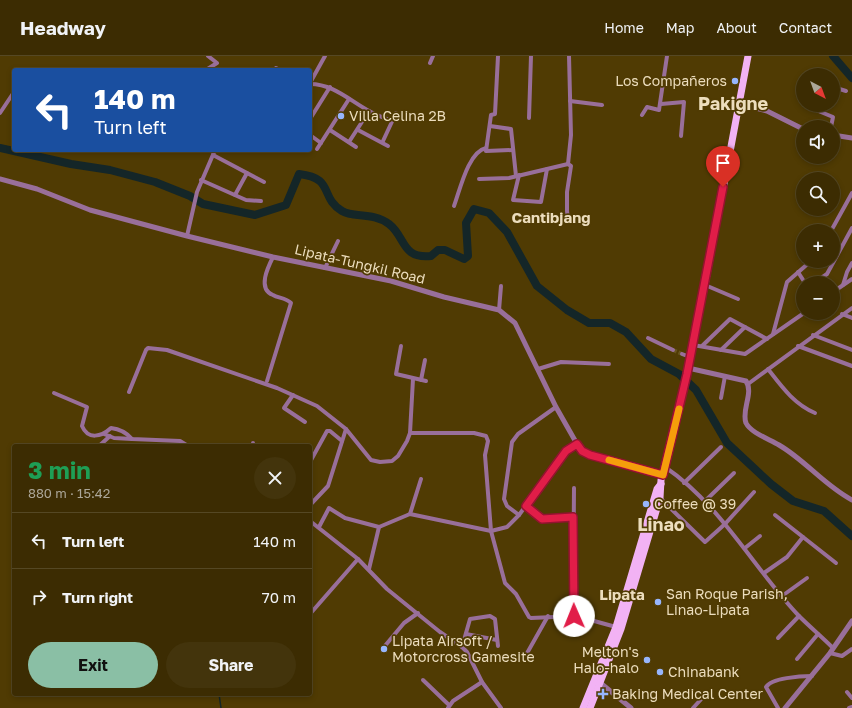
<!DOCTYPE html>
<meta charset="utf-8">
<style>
body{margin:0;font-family:"Golos Text",sans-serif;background:#43340c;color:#f1f3f6;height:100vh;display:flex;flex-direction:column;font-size:15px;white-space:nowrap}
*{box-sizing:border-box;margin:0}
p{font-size:13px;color:#aca799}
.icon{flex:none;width:22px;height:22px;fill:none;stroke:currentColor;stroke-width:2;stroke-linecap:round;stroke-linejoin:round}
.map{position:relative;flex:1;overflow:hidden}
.panel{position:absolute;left:12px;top:388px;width:300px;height:252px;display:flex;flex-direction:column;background:#3c2c02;border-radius:4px;box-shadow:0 2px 6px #0003,0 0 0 1px #554824}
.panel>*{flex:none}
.hud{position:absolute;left:12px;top:12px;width:300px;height:84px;border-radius:4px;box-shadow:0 2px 6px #0003,0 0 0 1px #554824;background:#1a4fa0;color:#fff;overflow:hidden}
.needle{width:26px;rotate:139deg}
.fabs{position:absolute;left:796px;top:12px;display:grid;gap:8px}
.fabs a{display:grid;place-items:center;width:44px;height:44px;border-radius:50%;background:#3c2c02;box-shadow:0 2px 6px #0003,0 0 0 1px #554824;font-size:20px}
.pin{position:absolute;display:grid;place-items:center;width:34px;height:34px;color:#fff;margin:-41px -17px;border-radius:50% 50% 50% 0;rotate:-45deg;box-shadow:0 0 4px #0007}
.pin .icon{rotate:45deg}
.me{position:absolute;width:44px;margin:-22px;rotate:359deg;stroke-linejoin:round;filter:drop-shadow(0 0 3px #0008)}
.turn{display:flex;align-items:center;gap:14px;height:84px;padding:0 16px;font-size:18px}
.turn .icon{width:52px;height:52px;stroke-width:2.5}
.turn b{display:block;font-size:28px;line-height:34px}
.round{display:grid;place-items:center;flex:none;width:42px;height:42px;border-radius:21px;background:#43340c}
.headline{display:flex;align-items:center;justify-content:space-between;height:68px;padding:0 16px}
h1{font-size:24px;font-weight:700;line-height:30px;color:#1e9e55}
.action{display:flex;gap:8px;margin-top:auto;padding:8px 16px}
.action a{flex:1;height:46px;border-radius:24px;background:#8abfa5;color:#111;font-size:16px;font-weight:700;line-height:46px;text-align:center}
.action a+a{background:#43340c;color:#f1f3f6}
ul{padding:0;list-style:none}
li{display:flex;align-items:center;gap:12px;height:56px;padding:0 16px;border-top:1px solid #554824}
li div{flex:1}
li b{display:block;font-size:15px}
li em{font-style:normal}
header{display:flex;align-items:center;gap:24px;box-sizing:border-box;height:56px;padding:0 20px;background:#3c2c02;border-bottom:1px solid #554824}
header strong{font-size:19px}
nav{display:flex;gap:22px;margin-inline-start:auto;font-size:14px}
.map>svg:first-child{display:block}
</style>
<header>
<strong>Headway</strong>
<nav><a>Home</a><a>Map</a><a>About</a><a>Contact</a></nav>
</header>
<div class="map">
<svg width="852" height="652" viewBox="0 0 852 652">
<rect width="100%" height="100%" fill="#503b03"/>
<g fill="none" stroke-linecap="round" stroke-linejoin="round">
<!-- stream -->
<path stroke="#142628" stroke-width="1.5" d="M219,638L221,652"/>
<!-- river -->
<g stroke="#142628" stroke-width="8">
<path d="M833,0L852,22"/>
<path d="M0,92L71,108L110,114L155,126L190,140L203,148L255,159L286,149L299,118C335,122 319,141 342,155C353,162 373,156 389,168C406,181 401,203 431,200L438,194H445L464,203L468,200L466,167L474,153L489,157L507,176L537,230L567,254L589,267H610L626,276L651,303L679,318L696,334L727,387L771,428L793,445L824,455L852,480"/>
</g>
<!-- minor-tunnel -->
<path stroke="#67531f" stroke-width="4" stroke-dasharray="4 2" stroke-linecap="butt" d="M673,294L682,298"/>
<!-- minor -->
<g stroke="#996f9a" stroke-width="4">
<path d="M498,0L495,58L491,59L486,95L513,94"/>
<path d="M430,7L433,0"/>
<path d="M276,12L280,14"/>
<path d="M206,14L217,7L208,0"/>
<path d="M820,19L821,16"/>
<path d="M310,27L325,0"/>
<path d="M310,28C333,28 349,44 369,55C376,59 384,62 392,65"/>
<path d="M833,31L846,35"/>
<path d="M802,43L803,44"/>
<path d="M570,45L602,49"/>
<path d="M661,48L684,46L681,80"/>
<path d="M816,49V54L833,61L831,71"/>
<path d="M0,57L14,36"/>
<path d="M642,59L647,51L659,54L667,0"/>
<path d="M529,62L531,0"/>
<path d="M310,63L330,31"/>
<path d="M490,70L511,73L516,120"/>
<path d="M330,74L356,91"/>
<path d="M358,74L388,90"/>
<path d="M310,79L321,87"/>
<path d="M383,85L396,57"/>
<path d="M349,86L369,55"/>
<path d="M317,93L349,43"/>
<path d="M213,99L264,126"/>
<path d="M519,119L513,144L541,146L547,113"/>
<path d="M479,123L509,122L568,108"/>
<path d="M201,124L246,144L261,145"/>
<path d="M235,139L247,117"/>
<path d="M454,150C460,134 468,96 486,92"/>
<path d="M568,164L567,155V136L571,110L568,108L571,79L569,0"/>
<path d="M831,175L852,137"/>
<path d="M187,180L197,136L215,94"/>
<path d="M325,212L338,185"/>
<path d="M798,216L805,227"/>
<path d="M814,227L827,218L852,172"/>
<path d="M705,229L738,243"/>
<path d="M843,229L847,216L852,207"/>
<path d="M833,236L852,223"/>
<path d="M499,254L501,230"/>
<path d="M842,258L852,262"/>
<path d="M773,278L787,226L811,205"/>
<path d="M813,279L852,294"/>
<path d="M648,282L673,294"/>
<path d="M693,289L745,298L804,257"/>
<path d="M401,290L396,318L426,325"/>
<path d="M702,290L730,263L767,283"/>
<path d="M798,290L852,310"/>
<path d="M721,294L745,271"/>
<path d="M682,298L690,301"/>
<path d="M538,313L561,306L609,308"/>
<path d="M768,313C782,331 794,348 815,357"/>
<path d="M421,324L425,304"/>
<path d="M267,325L291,247C286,242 278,242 273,239C257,233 268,211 273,201"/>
<path d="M748,328L852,252"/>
<path d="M129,336L146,294L148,292L167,294L277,332L317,350L346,373L371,404L380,406L392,405L398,400L407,385L410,377L413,323"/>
<path d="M54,337L87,351L82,370C88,384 101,381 111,372C120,373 126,376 132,383L180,385L188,390"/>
<path d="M293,339L284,352L305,366"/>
<path d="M721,342L725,320"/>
<path d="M410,377H474L486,380L488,385L485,399L491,475L505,527L516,538L529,561L531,562L576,560L616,571"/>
<path d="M104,378L114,382L132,383"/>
<path d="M99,390L110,380"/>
<path d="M253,390V387"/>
<path d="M310,406L327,375H330L342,385"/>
<path d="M665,411C721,449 754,513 799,560C810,571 822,581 833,592"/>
<path d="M684,427L721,391"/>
<path d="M660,442L705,486L725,468L754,436"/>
<path d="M704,446L734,417"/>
<path d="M310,449L328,430L346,373"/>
<path d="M526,450L542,463L573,461"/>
<path d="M410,458L421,423"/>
<path d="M519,459L507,450L504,443L512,386L518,378L556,351"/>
<path d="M775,459L836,507"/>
<path d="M310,465L358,503L387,533L440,576L462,591L467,596L482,626L501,652"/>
<path d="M319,471L329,452L345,462L379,471"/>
<path d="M745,492L760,480"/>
<path d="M369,513L379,471L410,458L491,475L507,471L519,459L566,395L577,388"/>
<path d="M764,517L787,501L803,481"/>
<path d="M782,540L807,522"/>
<path d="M310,558L358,503"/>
<path d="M573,560L574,432"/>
<path d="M466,578L497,584"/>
<path d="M778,582L799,560"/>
<path d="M384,591L404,567L418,557"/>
<path d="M462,591L470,563L490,560L495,563L498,590"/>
<path d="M830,597L842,600L852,593"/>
<path d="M526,599L548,560"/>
<path d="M797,603L818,578"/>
<path d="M423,624L449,649"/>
<path d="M847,636L852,642"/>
<path d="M448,652L453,645L482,626"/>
<path d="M693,652L705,639"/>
<path d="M778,652L766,631C771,622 801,620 812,620"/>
<path d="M849,652L852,651"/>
</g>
<!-- tertiary -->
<g stroke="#996f9a" stroke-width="5">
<path d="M739,48L767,55L803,73"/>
<path d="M833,79L852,82"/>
<path d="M0,123L37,133L90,154L187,180L273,201L391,225L444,241L499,254L515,267L556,351L577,388L582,395L590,399L663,419"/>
<path d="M688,312L746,325C754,337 741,354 746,367C751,377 769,383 779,389C805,404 825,430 852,444"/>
<path d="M598,625L631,652"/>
<path d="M785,652L830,597L852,565"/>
</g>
<!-- trunk -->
<g stroke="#f2b2f4" stroke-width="7">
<path d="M583,652L616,571L657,433L661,428"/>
<path d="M590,652L621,573L660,442L661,424L684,332L705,229L748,0"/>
</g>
</g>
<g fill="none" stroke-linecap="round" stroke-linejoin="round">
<defs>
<path id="route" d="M574,560L573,461L542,463L526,450L566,395L577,388L582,395L590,399L663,419L687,318L723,131"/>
</defs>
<!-- route casing -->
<use href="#route" stroke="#92132f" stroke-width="10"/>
<!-- route -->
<use href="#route" stroke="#e11d48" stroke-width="7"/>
<!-- slow -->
<path stroke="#f59e0b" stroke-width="7" d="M609,404L663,419L679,353"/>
</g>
<!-- markers -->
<g fill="#97b6fd" stroke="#503b03" stroke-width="1.5">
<circle cx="735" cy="25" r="4"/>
<circle cx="341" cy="60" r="4"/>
<circle cx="646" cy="448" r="4"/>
<circle cx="658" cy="546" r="4"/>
<circle cx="384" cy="593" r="4"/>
<circle cx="647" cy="604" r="4"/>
<circle cx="660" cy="616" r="4"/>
<path d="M601 632h4v4h4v4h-4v4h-4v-4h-4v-4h4z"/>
</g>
<g text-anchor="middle" stroke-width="3.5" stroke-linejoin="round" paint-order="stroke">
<!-- poi labels -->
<g font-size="14" fill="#ecddbd" stroke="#503b03" text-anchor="start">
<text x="727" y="30" text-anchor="end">Los Compañeros</text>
<text x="349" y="65">Villa Celina 2B</text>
<text x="654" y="453">Coffee @ 39</text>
<text x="666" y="543">San Roque Parish,<tspan x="666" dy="16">Linao-Lipata</tspan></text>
<text x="392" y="590">Lipata Airsoft /<tspan x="392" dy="16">Motorcross Gamesite</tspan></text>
<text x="639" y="601" text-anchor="end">Melton's<tspan x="639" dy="16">Halo-halo</tspan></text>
<text x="668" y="621">Chinabank</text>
<text x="612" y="643">Baking Medical Center</text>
</g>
<!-- street labels -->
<g font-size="14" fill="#ecddbd" stroke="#503b03">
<text transform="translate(360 208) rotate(13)" y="5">Lipata-Tungkil Road</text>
</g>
<!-- neighbourhood labels -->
<g font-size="15" font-weight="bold" fill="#ecddbd" stroke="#503b03">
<text x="551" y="167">Cantibjang</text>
<text x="622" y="544">Lipata</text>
</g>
<!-- district labels -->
<g font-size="18" font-weight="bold" fill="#ecddbd" stroke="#503b03">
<text x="733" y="54">Pakigne</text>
<text x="661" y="475">Linao</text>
</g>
</g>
</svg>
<div class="fabs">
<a><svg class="needle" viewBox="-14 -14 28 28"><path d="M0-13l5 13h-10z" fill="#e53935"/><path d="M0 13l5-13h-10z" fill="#aca799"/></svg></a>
<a><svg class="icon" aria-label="sound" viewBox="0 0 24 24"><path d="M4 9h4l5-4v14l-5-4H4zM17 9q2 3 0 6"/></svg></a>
<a><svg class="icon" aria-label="search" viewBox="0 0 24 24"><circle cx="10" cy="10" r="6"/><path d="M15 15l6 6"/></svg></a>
<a>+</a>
<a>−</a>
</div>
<div class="pin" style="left:723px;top:131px;background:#d93025"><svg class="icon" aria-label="arrive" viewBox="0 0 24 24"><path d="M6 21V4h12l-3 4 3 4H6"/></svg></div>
<svg class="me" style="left:574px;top:560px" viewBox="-20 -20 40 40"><circle r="19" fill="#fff"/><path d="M0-13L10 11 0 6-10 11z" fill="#e11d48"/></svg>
<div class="hud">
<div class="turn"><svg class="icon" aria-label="left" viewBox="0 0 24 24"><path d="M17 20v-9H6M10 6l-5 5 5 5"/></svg><div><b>140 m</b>Turn left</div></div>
</div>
<section class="panel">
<div class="headline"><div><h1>3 min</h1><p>880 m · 15:42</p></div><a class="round"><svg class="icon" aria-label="close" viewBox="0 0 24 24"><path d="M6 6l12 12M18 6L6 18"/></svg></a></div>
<ul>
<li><svg class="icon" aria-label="left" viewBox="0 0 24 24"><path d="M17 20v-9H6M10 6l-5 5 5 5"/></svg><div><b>Turn left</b></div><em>140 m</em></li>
<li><svg class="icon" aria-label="right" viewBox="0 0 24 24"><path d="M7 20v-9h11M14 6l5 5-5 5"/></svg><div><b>Turn right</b></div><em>70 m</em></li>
</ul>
<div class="action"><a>Exit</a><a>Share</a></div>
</section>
</div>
